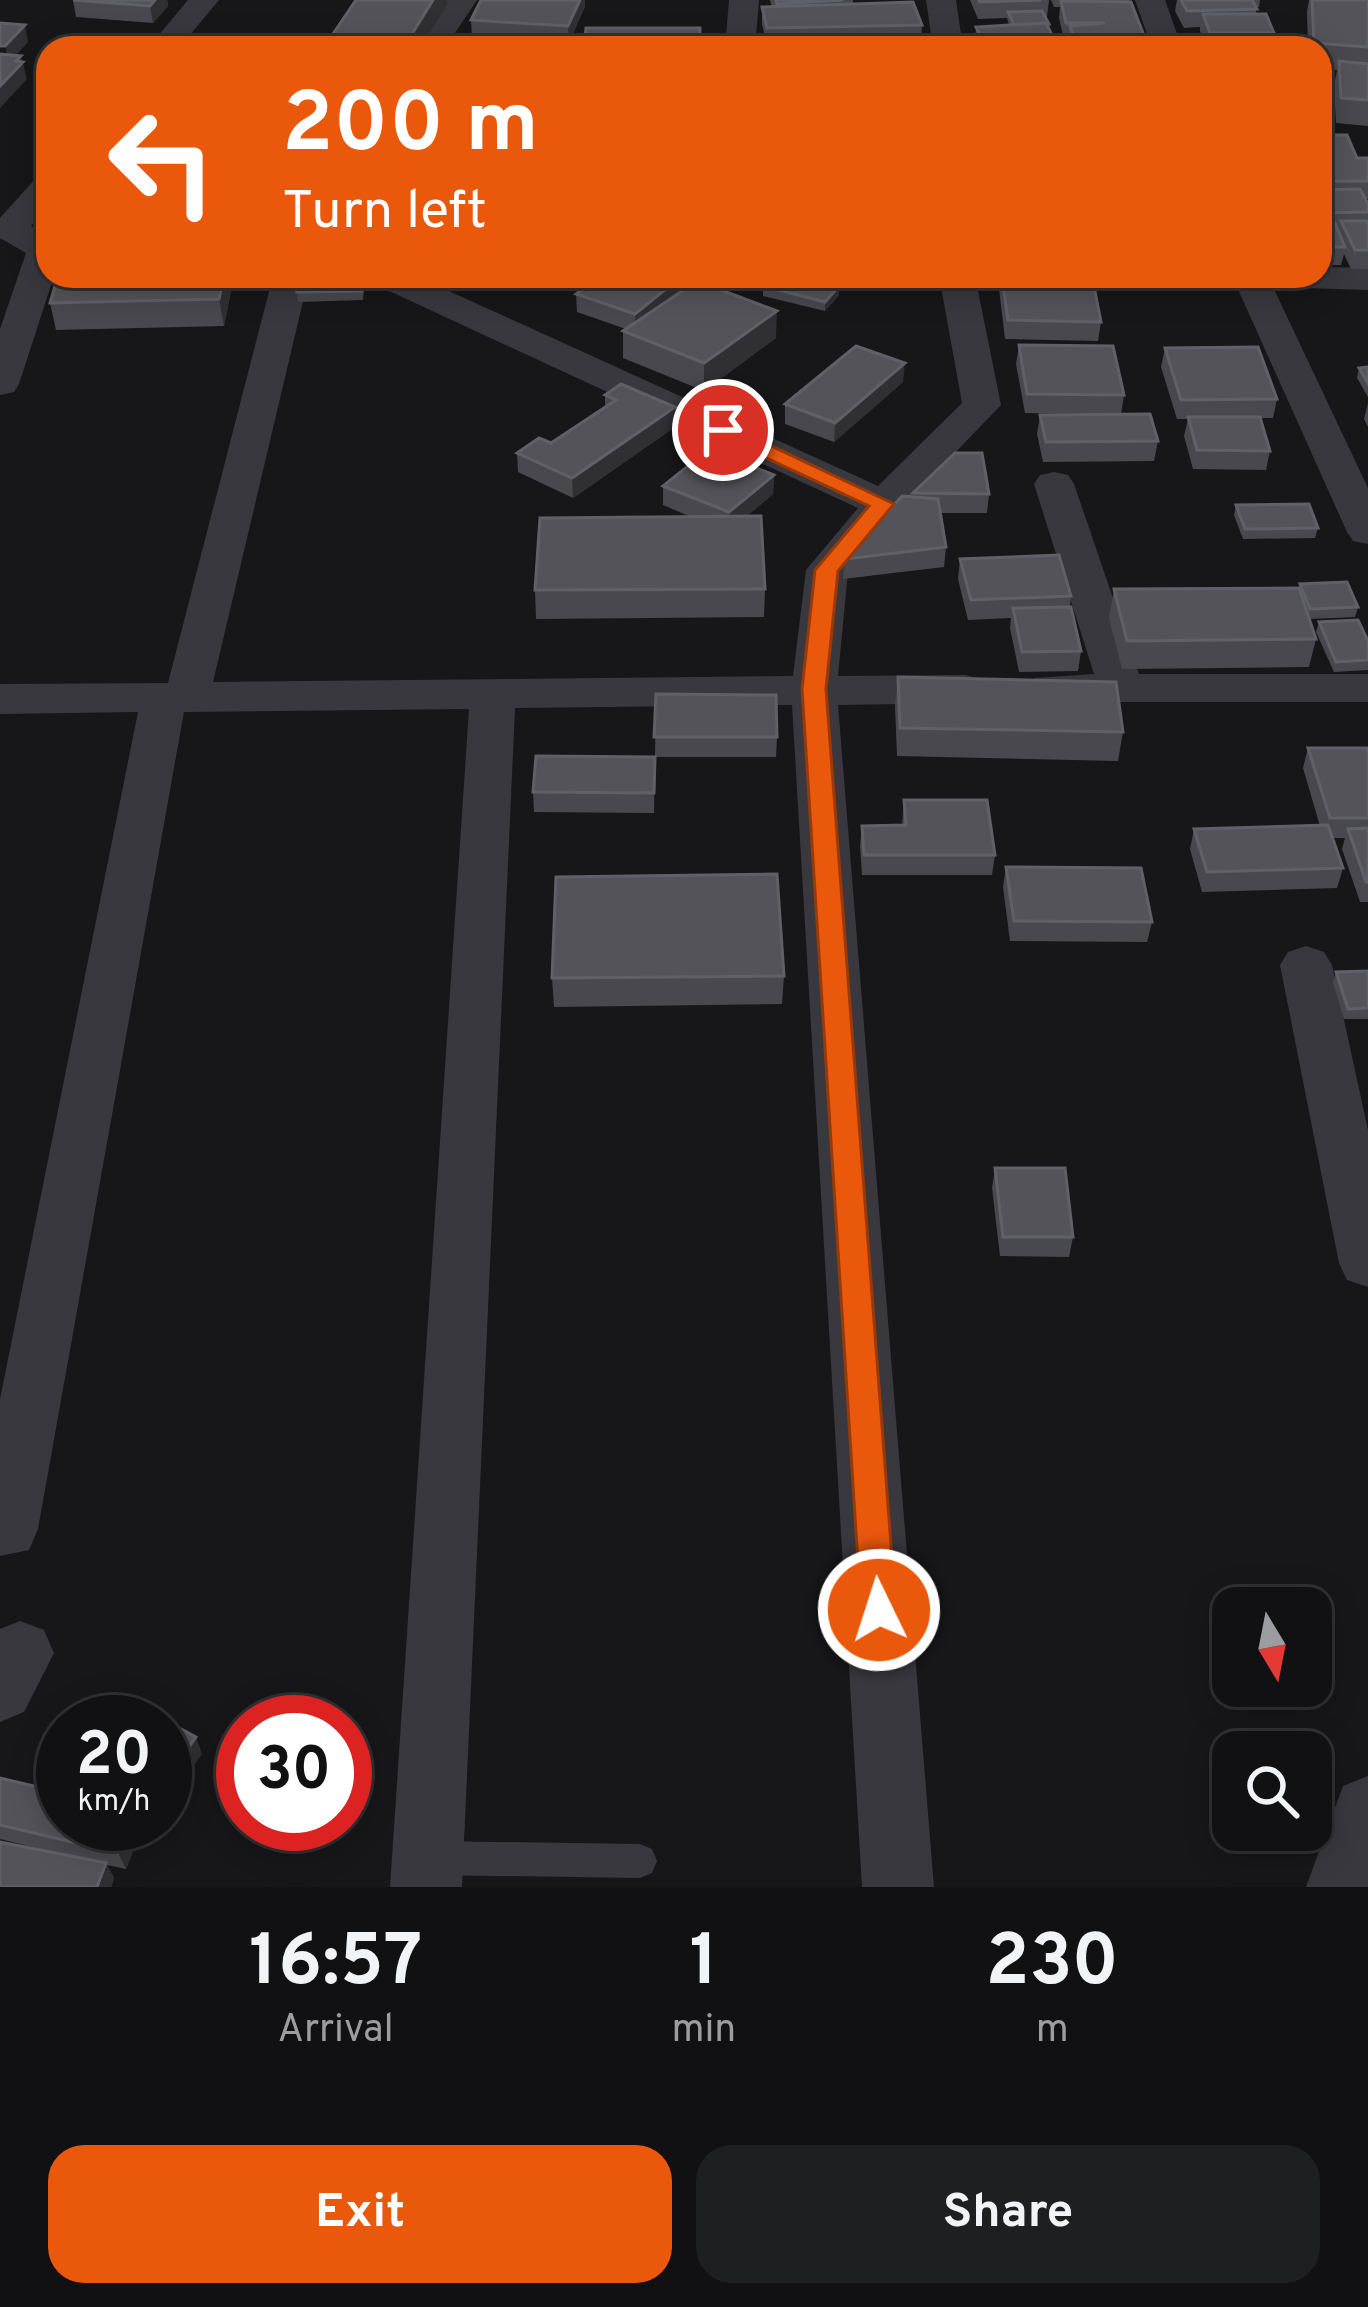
<!DOCTYPE html>
<style>
body{margin:0;font-family:Overpass,sans-serif;background:#1e1f21;color:#f1f3f6;height:100vh;display:flex;flex-direction:column;font-size:45px;white-space:nowrap}
*{box-sizing:border-box;margin:0}
p{font-size:39px;color:#9c9da0}
.icon{flex:none;width:66px;height:66px;fill:none;stroke:currentColor;stroke-width:2;stroke-linecap:round;stroke-linejoin:round}
.map{position:relative;height:1887px;overflow:hidden}
.panel{display:flex;flex-direction:column;background:#111113;flex:1}
.panel>*{flex:none}
.hud{position:absolute;left:36px;top:36px;width:1296px;height:252px;border-radius:36px;box-shadow:0 6px 30px #0003,0 0 0 3px #303133;background:#ea580c;color:#fff;overflow:hidden}
.needle{width:78px;rotate:170deg}
.controls{position:absolute;left:1212px;top:1587px;display:grid;gap:24px}
.controls a{display:grid;place-items:center;width:120px;height:120px;border-radius:24px;background:#111113;box-shadow:0 6px 30px #0003,0 0 0 3px #303133;font-size:60px}
.speed{position:absolute;left:36px;top:1695px;display:flex;gap:24px;font-size:60px;font-weight:700;text-align:center}
.speed>*{display:grid;place-content:center;width:156px;height:156px;border-radius:50%;background:#111113;box-shadow:0 6px 30px #0003,0 0 0 3px #303133;line-height:1}
.speed small{font-size:30px;font-weight:400}
.speed .limit{border:18px solid #d22;background:#fff;color:#111}
.pin{position:absolute;display:grid;place-items:center;width:102px;height:102px;color:#fff;margin:-51px;border:6px solid #fff;border-radius:50%;box-shadow:0 3px 12px #0007}
.me{position:absolute;width:132px;margin:-66px;rotate:356deg;stroke-linejoin:round;filter:drop-shadow(0 0 9px #0008)}
.turn{display:flex;align-items:center;gap:42px;height:252px;padding:0 48px;font-size:54px}
.turn .icon{width:156px;height:156px;stroke-width:2.5}
.turn b{display:block;font-size:84px;line-height:102px}
.eta{display:flex;justify-content:space-evenly;align-items:center;height:204px;text-align:center}
.eta b{font-size:72px;font-weight:700;line-height:84px}
.action{display:flex;gap:24px;margin-top:auto;padding:24px 48px}
.action a{flex:1;height:138px;border-radius:36px;background:#ea580c;color:#fff;font-size:48px;font-weight:700;line-height:138px;text-align:center}
.action a+a{background:#1e1f21;color:#f1f3f6}
.map>svg:first-child{display:block}
</style>
<div class="map">
<svg width="1368" height="1887" viewBox="0 0 1368 1887">
<rect width="100%" height="100%" fill="#171719"/>
<g fill="none" stroke-linecap="round" stroke-linejoin="round">
<!-- service -->
<path fill="#38383e" fill-rule="evenodd" d="M430,1841L640,1844L652,1849L657,1861L652,1873L640,1878L430,1875L418,1870L413,1858L418,1846Z"/>
<!-- minor -->
<g fill="#38383e" fill-rule="evenodd">
<path d="M188,0H219L179,48H148Z"/>
<path d="M447,0H477L445,48H415Z"/>
<path d="M729,0H759L755,48H725Z"/>
<path d="M926,0H956L963,48H933Z"/>
<path d="M1135,0H1165L1182,48H1152Z"/>
<path d="M48,175V206L31,226L48,237V276H54L19,384L14,392L0,395V329L26,253L0,238V218L36,178Z"/>
<path d="M1320,267L1368,268V290L1273,287L1368,488V544L1353,541L1347,532L1232,276H1320Z"/>
<path d="M273,276H309L213,682L793,676L806,570L858,508L374,284L369,276H416L878,486L962,403L939,276H975L1001,405L897,513L848,572L838,676L965,675L981,679L988,689L981,699L965,703L838,705L934,1887H862L792,705L515,708L462,1887H390L469,709L184,712L38,1529L29,1550L0,1556V1399L138,712L0,714V684L168,683Z"/>
<path d="M1054,472L1068,475L1074,484L1139,674H1368V702H1051L1035,698L1028,688L1035,678L1094,674L1034,484L1040,475Z"/>
<path d="M1306,946L1324,952L1332,965L1368,1130V1287L1347,1280L1339,1263L1280,965L1288,952Z"/>
<path d="M20,1621L44,1630L54,1653L24,1712L0,1722V1629Z"/>
<path d="M1368,1776V1887H1306L1343,1786Z"/>
</g>
</g>
<!-- wall -->
<g fill="#48484e">
<path d="M73,0H167L168,6L153,23L76,17Z"/>
<path d="M356,0H447V5L421,48H332L331,37Z"/>
<path d="M481,0H585V6L569,43L472,37L471,20Z"/>
<path d="M770,0H853V4L922,25L921,42L845,44L846,48H770L771,45H767L762,24V7H772Z"/>
<path d="M970,0H1049L1047,17H1045L1056,43L1055,48H977L975,44L976,27L1009,25L1007,18L978,19Z"/>
<path d="M1051,0H1130L1148,48H1069L1068,40H1064L1059,18L1060,7H1054Z"/>
<path d="M1177,0H1260L1259,7H1256V14L1274,33L1272,41L1304,48H1206L1200,31V27L1184,28L1175,11Z"/>
<path d="M1309,0H1368V126L1336,123L1334,86L1337,70L1320,68V48H1308L1307,12Z"/>
<path d="M1320,135L1357,158L1368,161V199H1365L1368,204V269H1351L1344,254L1341,265H1320Z"/>
<path d="M58,276H234L224,326L56,330L50,303Z"/>
<path d="M299,276H365L363,300L298,302L297,292Z"/>
<path d="M587,276H734L722,291L776,338L704,391L623,358V331L626,329L577,312L576,294L597,278Z"/>
<path d="M1000,276H1092L1101,322L1098,341L1005,339L999,289Z"/>
<path d="M763,286L839,295L825,311L763,296Z"/>
<path d="M1019,345L1124,395L1121,414L1158,441L1154,461L1043,462L1037,434L1040,415L1118,414L1025,413L1016,364Z"/>
<path d="M1165,348L1277,399L1273,418H1261L1270,451L1266,470L1193,469L1184,436L1188,419H1177L1161,367Z"/>
<path d="M1368,367V397L1357,378L1359,368Z"/>
<path d="M903,382L834,442L785,424V404Z"/>
<path d="M605,395L675,407V427L573,498L518,472L517,453L551,443L605,407Z"/>
<path d="M1368,403V427L1364,419Z"/>
<path d="M774,475L773,494L747,516L765,589L764,617L536,619L535,590L691,517L663,505V486Z"/>
<path d="M913,493L989,494L987,513H940L946,547L944,567L843,579L845,559L913,497Z"/>
<path d="M1236,505L1318,528L1315,538L1243,539L1234,515Z"/>
<path d="M960,559L1071,596L1070,607L1081,651L1078,671L1019,672L1010,628L1011,618L968,620L958,579Z"/>
<path d="M1300,584L1358,607L1355,617L1309,619L1316,639L1309,667L1122,669L1109,618L1114,589L1299,588Z"/>
<path d="M1319,622L1368,641V670L1334,672L1316,632Z"/>
<path d="M898,677L1123,732L1118,761L897,756L895,706Z"/>
<path d="M656,694L777,737L776,757H655L654,813L534,812L533,792L655,757Z"/>
<path d="M1308,748H1368V902H1360L1342,849L1345,838H1332L1343,868L1337,888L1202,892L1190,849L1194,829L1320,826L1303,768Z"/>
<path d="M904,800L995,855L992,875H862L860,846L862,826L902,825Z"/>
<path d="M1006,867L1152,922L1147,942L1010,941L1003,887Z"/>
<path d="M1368,971V1019H1344L1333,983L1336,972Z"/>
<path d="M784,976L782,1004L554,1007L552,978Z"/>
<path d="M995,1168L1073,1237L1069,1257L1000,1256L992,1188Z"/>
<path d="M0,1778L63,1824H142L143,1826L126,1869L107,1865L114,1878L111,1887H0L65,1855L0,1839Z"/>
</g>
<!-- shaded-wall -->
<g fill="#303034">
<path d="M155,0H167L168,6L153,23L150,6Z"/>
<path d="M433,0H447V5L421,48H407V42Z"/>
<path d="M580,0H585V6L569,43L568,26Z"/>
<path d="M25,25L28,42L9,63L5,46Z"/>
<path d="M21,56L27,79L0,108V86L16,61Z"/>
<path d="M224,276H234L224,326L219,299Z"/>
<path d="M682,276H685V292L635,332V314Z"/>
<path d="M722,276H734L722,291Z"/>
<path d="M839,286V295L825,311V302Z"/>
<path d="M777,311L776,338L704,391V363Z"/>
<path d="M905,363L903,382L834,442L835,423Z"/>
<path d="M675,407V427L573,498L572,478Z"/>
<path d="M774,475L773,494L728,532L729,512Z"/>
<path d="M196,1737L202,1754L165,1807V1781Z"/>
<path d="M130,1824H142L143,1826L126,1869L118,1853Z"/>
<path d="M106,1863L114,1878L111,1887H97Z"/>
</g>
<!-- building -->
<g fill="#535359" stroke="#606168" stroke-width="3">
<path d="M73,0H155L150,6Z"/>
<path d="M356,0H433L407,42L331,37Z"/>
<path d="M481,0H580L568,26L471,20Z"/>
<path d="M776,0H843L777,4Z"/>
<path d="M979,0H1041L980,2Z"/>
<path d="M1181,0H1252L1257,9L1187,11Z"/>
<path d="M1312,0H1368V47L1314,43Z"/>
<path d="M1061,1L1131,2L1148,46L1077,47L1070,26L1105,23H1066Z"/>
<path d="M913,2L922,25L767,28L762,7Z"/>
<path d="M1042,11L1049,24L1014,25L1008,12Z"/>
<path d="M1203,14H1266L1274,33H1210Z"/>
<path d="M0,23L25,25L5,46H0Z"/>
<path d="M1046,23L1056,43L985,46L976,27Z"/>
<path d="M586,28H700V48H584Z"/>
<path d="M843,37L846,48H772L771,40Z"/>
<path d="M478,38L578,46L577,48H472Z"/>
<path d="M1298,39L1304,48L1216,47H1228L1225,43Z"/>
<path d="M203,40L276,46L274,48H180L181,46L197,47Z"/>
<path d="M0,54L21,56L16,61L23,62L0,86Z"/>
<path d="M1339,61L1368,64V100L1341,98Z"/>
<path d="M1320,135H1347L1357,158H1367L1368,161V181H1320Z"/>
<path d="M1360,189L1368,204V212L1320,213V190Z"/>
<path d="M1320,219H1333L1345,247H1320Z"/>
<path d="M1341,221H1368V250H1355Z"/>
<path d="M58,276H224L219,299L50,303Z"/>
<path d="M299,276H364L362,291L297,292Z"/>
<path d="M600,276H682L635,314L576,294Z"/>
<path d="M773,276H800L839,286L825,302L763,286Z"/>
<path d="M1002,276H1092L1101,322L1008,320Z"/>
<path d="M697,281L777,311L704,363L623,331Z"/>
<path d="M1019,345L1113,346L1124,395L1027,394Z"/>
<path d="M856,346L905,363L835,423L785,404Z"/>
<path d="M1258,347L1277,399L1181,400L1165,348Z"/>
<path d="M1368,367V383L1359,368Z"/>
<path d="M621,384L675,407L572,478L517,453L539,438L551,443L616,400L605,395Z"/>
<path d="M1150,414L1158,441L1046,442L1040,415Z"/>
<path d="M1188,417H1260L1270,451L1197,450Z"/>
<path d="M709,449L774,475L729,512L663,486Z"/>
<path d="M955,453H982L989,494L913,493Z"/>
<path d="M902,496L938,499L946,547L845,559Z"/>
<path d="M1309,504L1318,528L1245,529L1236,505Z"/>
<path d="M761,516L765,589L535,590L540,518Z"/>
<path d="M1059,555L1071,596L971,600L960,559Z"/>
<path d="M1347,582L1358,607L1310,609L1300,584Z"/>
<path d="M1299,588L1316,639L1127,641L1114,589Z"/>
<path d="M1071,607L1081,651L1022,652L1013,608Z"/>
<path d="M1358,620L1368,641V660L1336,662L1319,622Z"/>
<path d="M898,677L1116,682L1123,732L900,728Z"/>
<path d="M656,694L776,695L777,737H654Z"/>
<path d="M1308,748H1368V818H1330Z"/>
<path d="M536,756L655,757L654,793L533,792Z"/>
<path d="M904,800H987L995,855H864L862,826L906,825Z"/>
<path d="M1328,825L1343,868L1207,872L1194,829Z"/>
<path d="M1368,828V882H1366L1348,829Z"/>
<path d="M1006,867L1141,868L1152,922L1014,921Z"/>
<path d="M777,874L784,976L552,978L556,877Z"/>
<path d="M1368,971V1008L1348,1009L1336,972Z"/>
<path d="M995,1168H1065L1073,1237H1003Z"/>
<path d="M116,1694L196,1737L165,1781V1722H95Z"/>
<path d="M0,1778L63,1793V1824H130L118,1853L0,1825Z"/>
<path d="M0,1842L106,1863L97,1887H0Z"/>
</g>
<!-- route -->
<path fill="#ea580c" stroke="#983908" stroke-width="3" d="M723,423L894,504L838,571L826,689L896,1610L891,1622L879,1627L866,1622L861,1610L802,689L815,570L869,506L715,434V425Z"/>
</svg>
<div class="controls">
<a><svg class="needle" viewBox="-14 -14 28 28"><path d="M0-13l5 13h-10z" fill="#e53935"/><path d="M0 13l5-13h-10z" fill="#9c9da0"/></svg></a>
<a><svg class="icon" aria-label="search" viewBox="0 0 24 24"><circle cx="10" cy="10" r="6"/><path d="M15 15l6 6"/></svg></a>
</div>
<div class="speed"><div>20<small>km/h</small></div><div class="limit">30</div></div>
<div class="pin" style="left:723px;top:430px;background:#d93025"><svg class="icon" aria-label="arrive" viewBox="0 0 24 24"><path d="M6 21V4h12l-3 4 3 4H6"/></svg></div>
<svg class="me" style="left:879px;top:1610px" viewBox="-20 -20 40 40"><circle r="17" fill="#ea580c" stroke="#fff" stroke-width="3"/><path d="M0-11L8 9 0 5-8 9z" fill="#fff"/></svg>
<div class="hud">
<div class="turn"><svg class="icon" aria-label="left" viewBox="0 0 24 24"><path d="M17 20v-9H6M10 6l-5 5 5 5"/></svg><div><b>200 m</b>Turn left</div></div>
</div>
</div>
<section class="panel">
<div class="eta">
<div><b>16:57</b><p>Arrival</p></div>
<div><b>1</b><p>min</p></div>
<div><b>230</b><p>m</p></div>
</div>
<div class="action"><a>Exit</a><a>Share</a></div>
</section>
